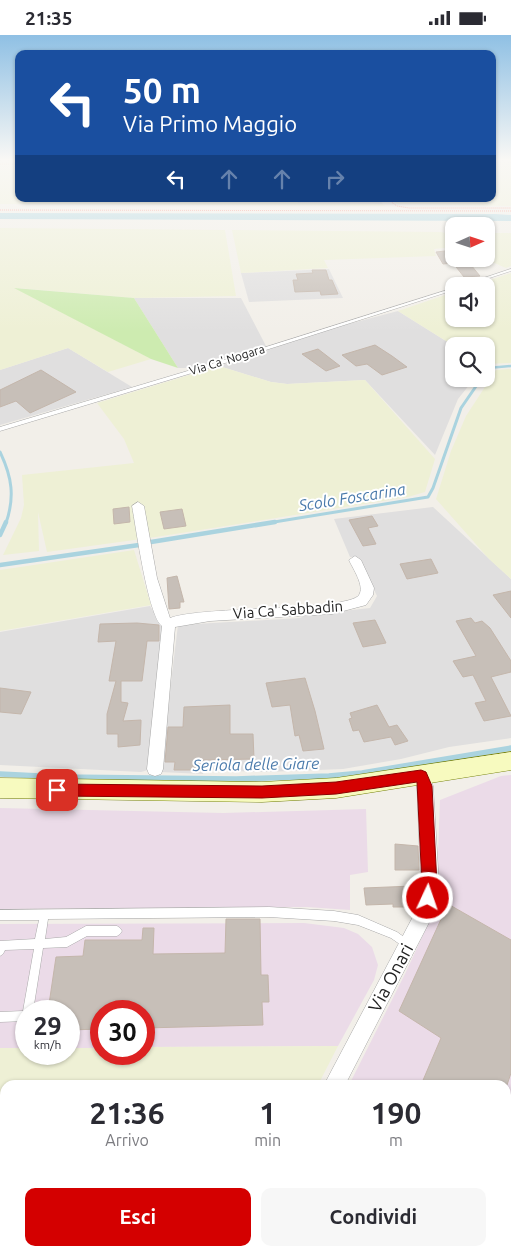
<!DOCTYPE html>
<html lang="it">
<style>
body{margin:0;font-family:Ubuntu,sans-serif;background:#f7f7f7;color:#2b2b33;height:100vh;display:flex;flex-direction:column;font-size:19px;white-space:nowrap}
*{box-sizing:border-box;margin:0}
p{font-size:16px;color:#7c7c81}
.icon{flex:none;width:28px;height:28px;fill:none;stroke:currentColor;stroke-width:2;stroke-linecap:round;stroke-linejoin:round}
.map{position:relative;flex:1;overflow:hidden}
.drawer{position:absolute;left:0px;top:1045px;width:511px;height:176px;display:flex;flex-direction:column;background:#fff;border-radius:15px 15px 0 0;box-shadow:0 1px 4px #0004}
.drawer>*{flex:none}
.banner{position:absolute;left:15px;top:15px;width:481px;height:152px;border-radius:10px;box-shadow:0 1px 4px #0004;background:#1a4fa0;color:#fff;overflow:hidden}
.needle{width:32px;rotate:87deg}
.controls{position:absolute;left:445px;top:182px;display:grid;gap:10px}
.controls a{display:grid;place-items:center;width:50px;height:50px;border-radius:10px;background:#fff;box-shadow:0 1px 4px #0004;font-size:25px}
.speed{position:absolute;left:15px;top:965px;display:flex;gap:10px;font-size:25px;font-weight:700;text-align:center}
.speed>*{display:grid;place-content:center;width:65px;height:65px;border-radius:50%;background:#fff;box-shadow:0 1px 4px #0004;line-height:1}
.speed small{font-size:12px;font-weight:400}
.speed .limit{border:8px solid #d22;background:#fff;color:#111}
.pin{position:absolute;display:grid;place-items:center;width:42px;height:42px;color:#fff;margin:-21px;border-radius:10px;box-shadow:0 2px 8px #0006}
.me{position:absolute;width:55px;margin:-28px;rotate:3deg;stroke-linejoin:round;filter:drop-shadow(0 0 4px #0008)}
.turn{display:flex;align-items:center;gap:18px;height:105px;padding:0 25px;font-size:22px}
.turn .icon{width:65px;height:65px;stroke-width:2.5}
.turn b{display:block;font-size:35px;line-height:42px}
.lanes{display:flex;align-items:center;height:48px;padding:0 25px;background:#0003;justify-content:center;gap:25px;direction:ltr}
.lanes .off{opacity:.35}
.eta{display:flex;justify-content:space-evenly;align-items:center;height:85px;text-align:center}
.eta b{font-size:30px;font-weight:700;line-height:35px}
.button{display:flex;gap:10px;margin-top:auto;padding:10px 25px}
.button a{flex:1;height:58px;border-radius:10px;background:#d40000;color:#fff;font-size:20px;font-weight:700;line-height:58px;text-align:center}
.button a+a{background:#f7f7f7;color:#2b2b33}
.status{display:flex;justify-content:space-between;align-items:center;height:35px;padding:0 25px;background:#fff;direction:ltr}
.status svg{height:14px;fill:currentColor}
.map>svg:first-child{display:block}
</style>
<div class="status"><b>21:35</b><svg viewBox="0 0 49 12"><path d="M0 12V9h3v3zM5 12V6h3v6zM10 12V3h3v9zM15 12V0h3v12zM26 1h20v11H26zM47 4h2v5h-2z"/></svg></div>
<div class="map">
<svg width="511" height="1221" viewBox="0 0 511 1221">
<rect width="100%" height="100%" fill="#f2efe9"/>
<!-- residential -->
<g fill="#e0dfdf">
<path d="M297,164H379L383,169L297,168Z"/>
<path d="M329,234L343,263L249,267L241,238Z"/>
<path d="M134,263H241L266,311L192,333H178Z"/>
<path d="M398,276L454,311V344H474L458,364L435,420L365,345L287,349L271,347L219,331L333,293Z"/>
<path d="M68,313L132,352L0,390V335Z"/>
<path d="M433,472L511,544V703L449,712L401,724L343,734L264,737L204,735L203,739L160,737L178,590L300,583L306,580L370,573L377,561L358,522H350L334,484Z"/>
<path d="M150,571L164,592L148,735L141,737L0,730V597Z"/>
<path d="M43,1216H229L226,1221H43Z"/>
</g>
<!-- industrial -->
<g fill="#ebdbe8">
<path d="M511,740V1221H254L257,1216H506V1050H349L405,939L436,872L440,765L501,741Z"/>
<path d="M0,773L223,778L366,774L368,837L350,840V875L307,872L0,874Z"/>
<path d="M304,888L344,893L358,899L372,912L378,930L374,945L338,1011L144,1012V976H101V1013H69V976H26V1013H0V889Z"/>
</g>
<!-- farmland -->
<g fill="#eef0d5">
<path d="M0,126H19V164H297L298,168L383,169L385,171L0,169Z"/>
<path d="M493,126H511V171L398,169L391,164H492Z"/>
<path d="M0,193L225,195L236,261L134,263L16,253L151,324L108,337L68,313L0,335Z"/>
<path d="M232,195L441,197L445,198L453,212L434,214L436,221L324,225L328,233L241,238Z"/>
<path d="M486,198H511V231L506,233L485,224Z"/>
<path d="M511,238V328L486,329V311H454L398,276L454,257V284H486V251H472Z"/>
<path d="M219,331L271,347L287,349L365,345L435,424L425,457L408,462L156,502L47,517L38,477L39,516L3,520L21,483L24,470L22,440L134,428L124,404L97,368Z"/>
<path d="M511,334V544L489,524L436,464L451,416L466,381L496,335Z"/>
<path d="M134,515L151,570L0,596V535Z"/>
<path d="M338,1011L318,1050H5V1216H43V1221H0V1013H26V1019H69V1013H101V1019H144V1012Z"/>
</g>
<!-- grass -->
<path fill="#cdebb0" d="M14,253L134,263L178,333L151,324Z"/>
<!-- water -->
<path fill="#aad3df" d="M0,178L495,179L511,180V186L0,184Z"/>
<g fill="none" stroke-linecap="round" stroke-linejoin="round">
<!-- stream-far3 -->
<path stroke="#aad3df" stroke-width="2.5" d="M486,336L488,333L511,331"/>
<!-- stream-far2 -->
<g stroke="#aad3df" stroke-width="3">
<path d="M0,417C12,442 15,462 6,488"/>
<path d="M268,488L428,462L433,453L461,373L481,344"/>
</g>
<!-- stream-far1 -->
<g stroke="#aad3df" stroke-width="4.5">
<path d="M0,500L6,487"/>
<path d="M151,507L275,487"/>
<path d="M0,530L139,510"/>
</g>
<!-- stream -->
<path stroke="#aad3df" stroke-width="5.5" d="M0,739L60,742L236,744L329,741L362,738L511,713"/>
</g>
<!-- building -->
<g fill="#c7bfb8" stroke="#c4b6ab">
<path d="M454,215V224H466L480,241L464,242L453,228L443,229L436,217Z"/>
<path d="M312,235H326L329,245H332L338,259L321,260L320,256L295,257L293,245H298L296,239L313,238Z"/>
<path d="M375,310L392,321L407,332L382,340L367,329L356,331L342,320Z"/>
<path d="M318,314L340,331L326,336L302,319Z"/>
<path d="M41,335L76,357L30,378L16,366L0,372V355Z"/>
<path d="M129,472L130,487L114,489L113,474Z"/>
<path d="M182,474L186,491L164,494L160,477Z"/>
<path d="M372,481L378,491L368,493L376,509L363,511L349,485Z"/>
<path d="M431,524L438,538L407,544L400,529Z"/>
<path d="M177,541L184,567H180V573L169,574L167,543Z"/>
<path d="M511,556V583L493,560Z"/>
<path d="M471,583L475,588L482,586L490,593L511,626V637L491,642L511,681L484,686L475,668L486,666L473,640L463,642L453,626L476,621L456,586Z"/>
<path d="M375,585L386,608L363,612L353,588Z"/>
<path d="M137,588L159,590V606H147L142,646H121V667L128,668L123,686L141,685V687L140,710L118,712V699H107V679L116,646H109L116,606L98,607L100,589Z"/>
<path d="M305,643L315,676L324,714L303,716L299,700L295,701L290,670L272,672L266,648Z"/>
<path d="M0,653L31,657L21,679L0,677Z"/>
<path d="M230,670V699H253L254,724L203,725L202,735H174L175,727H165L168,692H183L184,672Z"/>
<path d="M377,670L389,692L397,690L408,706L395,710L391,702L364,707L359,695L353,696L349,684L352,683L350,678Z"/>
<path d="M395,809L418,811L419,835H395Z"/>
<path d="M413,851L415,872H393V869L366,870L364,853Z"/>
<path d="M448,869L511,905V1038L507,1050H421L441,1003L399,976Z"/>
<path d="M226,884H260L261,940H268L269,967H262L263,990L144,993V976H101V994L69,995V976H48L56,922L83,921L85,905H142L143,893H154L153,919L225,918Z"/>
</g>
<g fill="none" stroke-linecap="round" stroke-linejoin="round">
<defs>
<g id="lane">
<path d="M511,234V236L465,251H460Z"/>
<path d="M454,253V255L225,328L0,396V392L221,326Z"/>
<path d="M269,872L334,876L358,880L397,897L411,907L413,910L411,913L408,915L391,903L358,890L334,886L269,882L48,884L45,904L66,902L86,891H117L120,893L122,896L120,899L117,901H87L67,912L43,913L33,976H26V986L0,987V977L23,976L34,914L5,915L3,919L0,921V906L35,904L39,885H0V875Z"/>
</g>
<g id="street">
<path d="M138,467L144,471L157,543L170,583C201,571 349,576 359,560C365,551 353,534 349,525L355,521L361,525L374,553L373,560L366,570L332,579L210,586L175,592L163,734L161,739L155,741L149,739L147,734L162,591C148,581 136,492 132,471Z"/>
<path d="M421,734L427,736L433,751L439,850L435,876L345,1050H324L417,874L421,850L417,751L413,741L415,736Z"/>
<path d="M233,1216H257L255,1221H231Z"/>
</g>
<path id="secondary" d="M511,717V735L336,763L262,767L0,763V743L262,747L336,743Z"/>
</defs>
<!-- lane casing -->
<use href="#lane" stroke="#a9a9a9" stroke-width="1"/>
<!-- street casing -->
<use href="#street" stroke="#a9a9a9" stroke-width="1"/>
<!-- secondary casing -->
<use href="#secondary" stroke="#707d05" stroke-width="1"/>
<!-- path -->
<g stroke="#fa8072" stroke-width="1" stroke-dasharray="1 1" stroke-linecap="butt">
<path d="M0,129H19"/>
<path d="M387,164L397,171L409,173H511"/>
<path d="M0,175L511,176"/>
</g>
<!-- lane -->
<use href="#lane" fill="#fff" fill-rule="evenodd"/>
<!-- street -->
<use href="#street" fill="#fff" fill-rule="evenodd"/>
<!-- secondary -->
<use href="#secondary" fill="#f7fabf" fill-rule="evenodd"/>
</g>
<!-- sky -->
<linearGradient id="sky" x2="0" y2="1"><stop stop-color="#8fc0e4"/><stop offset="0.42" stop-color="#f9f8f5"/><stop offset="1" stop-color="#f9f8f5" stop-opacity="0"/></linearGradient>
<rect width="511" height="297" fill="url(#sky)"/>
<!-- route -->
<path fill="#d40000" stroke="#8a0000" d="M421,735L426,737L432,751L437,850L433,868L428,870L422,868L420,863L422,850L417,747L336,759L262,763L57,761L52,759L50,755L52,750L57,749L262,751L336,747Z"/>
<g text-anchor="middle" stroke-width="4" stroke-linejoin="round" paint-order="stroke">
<!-- far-street labels -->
<g font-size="12" fill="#222" stroke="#fff">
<text transform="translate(227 325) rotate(-17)" y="4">Via Ca' Nogara</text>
</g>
<!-- street labels -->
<g font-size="15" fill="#222" stroke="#fff">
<text transform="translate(288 575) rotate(-4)" y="5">Via Ca' Sabbadin</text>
</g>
<!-- water labels -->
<g font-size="16" font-style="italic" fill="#4a7aab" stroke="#fff">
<text transform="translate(352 462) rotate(-9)" y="6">Scolo Foscarina</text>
<text transform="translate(256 729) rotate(-1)" y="6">Seriola delle Giare</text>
</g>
<!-- near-street labels -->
<g font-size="18" fill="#222" stroke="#fff">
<text transform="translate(391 943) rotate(-62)" y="6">Via Onari</text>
</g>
</g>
</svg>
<div class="controls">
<a><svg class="needle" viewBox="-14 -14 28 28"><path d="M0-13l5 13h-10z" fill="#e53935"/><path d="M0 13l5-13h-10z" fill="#7c7c81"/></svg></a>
<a><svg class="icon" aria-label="sound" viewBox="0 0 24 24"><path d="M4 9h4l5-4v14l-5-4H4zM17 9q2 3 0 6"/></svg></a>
<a><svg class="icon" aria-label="search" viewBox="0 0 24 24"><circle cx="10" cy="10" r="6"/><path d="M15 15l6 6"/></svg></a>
</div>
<div class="speed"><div>29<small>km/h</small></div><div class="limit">30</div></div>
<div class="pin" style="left:57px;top:755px;background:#d93025"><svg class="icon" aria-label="arrive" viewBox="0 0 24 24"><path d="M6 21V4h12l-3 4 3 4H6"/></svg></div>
<svg class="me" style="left:428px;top:863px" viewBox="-20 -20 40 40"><circle r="17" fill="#d40000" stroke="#fff" stroke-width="3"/><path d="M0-11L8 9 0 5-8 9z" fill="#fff"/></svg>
<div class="banner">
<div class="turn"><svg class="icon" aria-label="left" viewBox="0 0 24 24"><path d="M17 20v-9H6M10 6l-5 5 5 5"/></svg><div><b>50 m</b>Via Primo Maggio</div></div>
<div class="lanes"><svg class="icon" aria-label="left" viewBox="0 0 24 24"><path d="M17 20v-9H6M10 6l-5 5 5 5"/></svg><svg class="icon off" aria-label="ahead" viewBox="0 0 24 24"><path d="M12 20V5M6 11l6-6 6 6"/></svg><svg class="icon off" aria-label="ahead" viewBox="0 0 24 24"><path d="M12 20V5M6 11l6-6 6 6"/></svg><svg class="icon off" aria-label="right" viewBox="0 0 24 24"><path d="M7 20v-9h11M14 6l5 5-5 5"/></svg></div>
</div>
<section class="drawer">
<div class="eta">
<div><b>21:36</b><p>Arrivo</p></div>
<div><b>1</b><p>min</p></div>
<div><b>190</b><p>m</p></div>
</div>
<div class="button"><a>Esci</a><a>Condividi</a></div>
</section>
</div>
